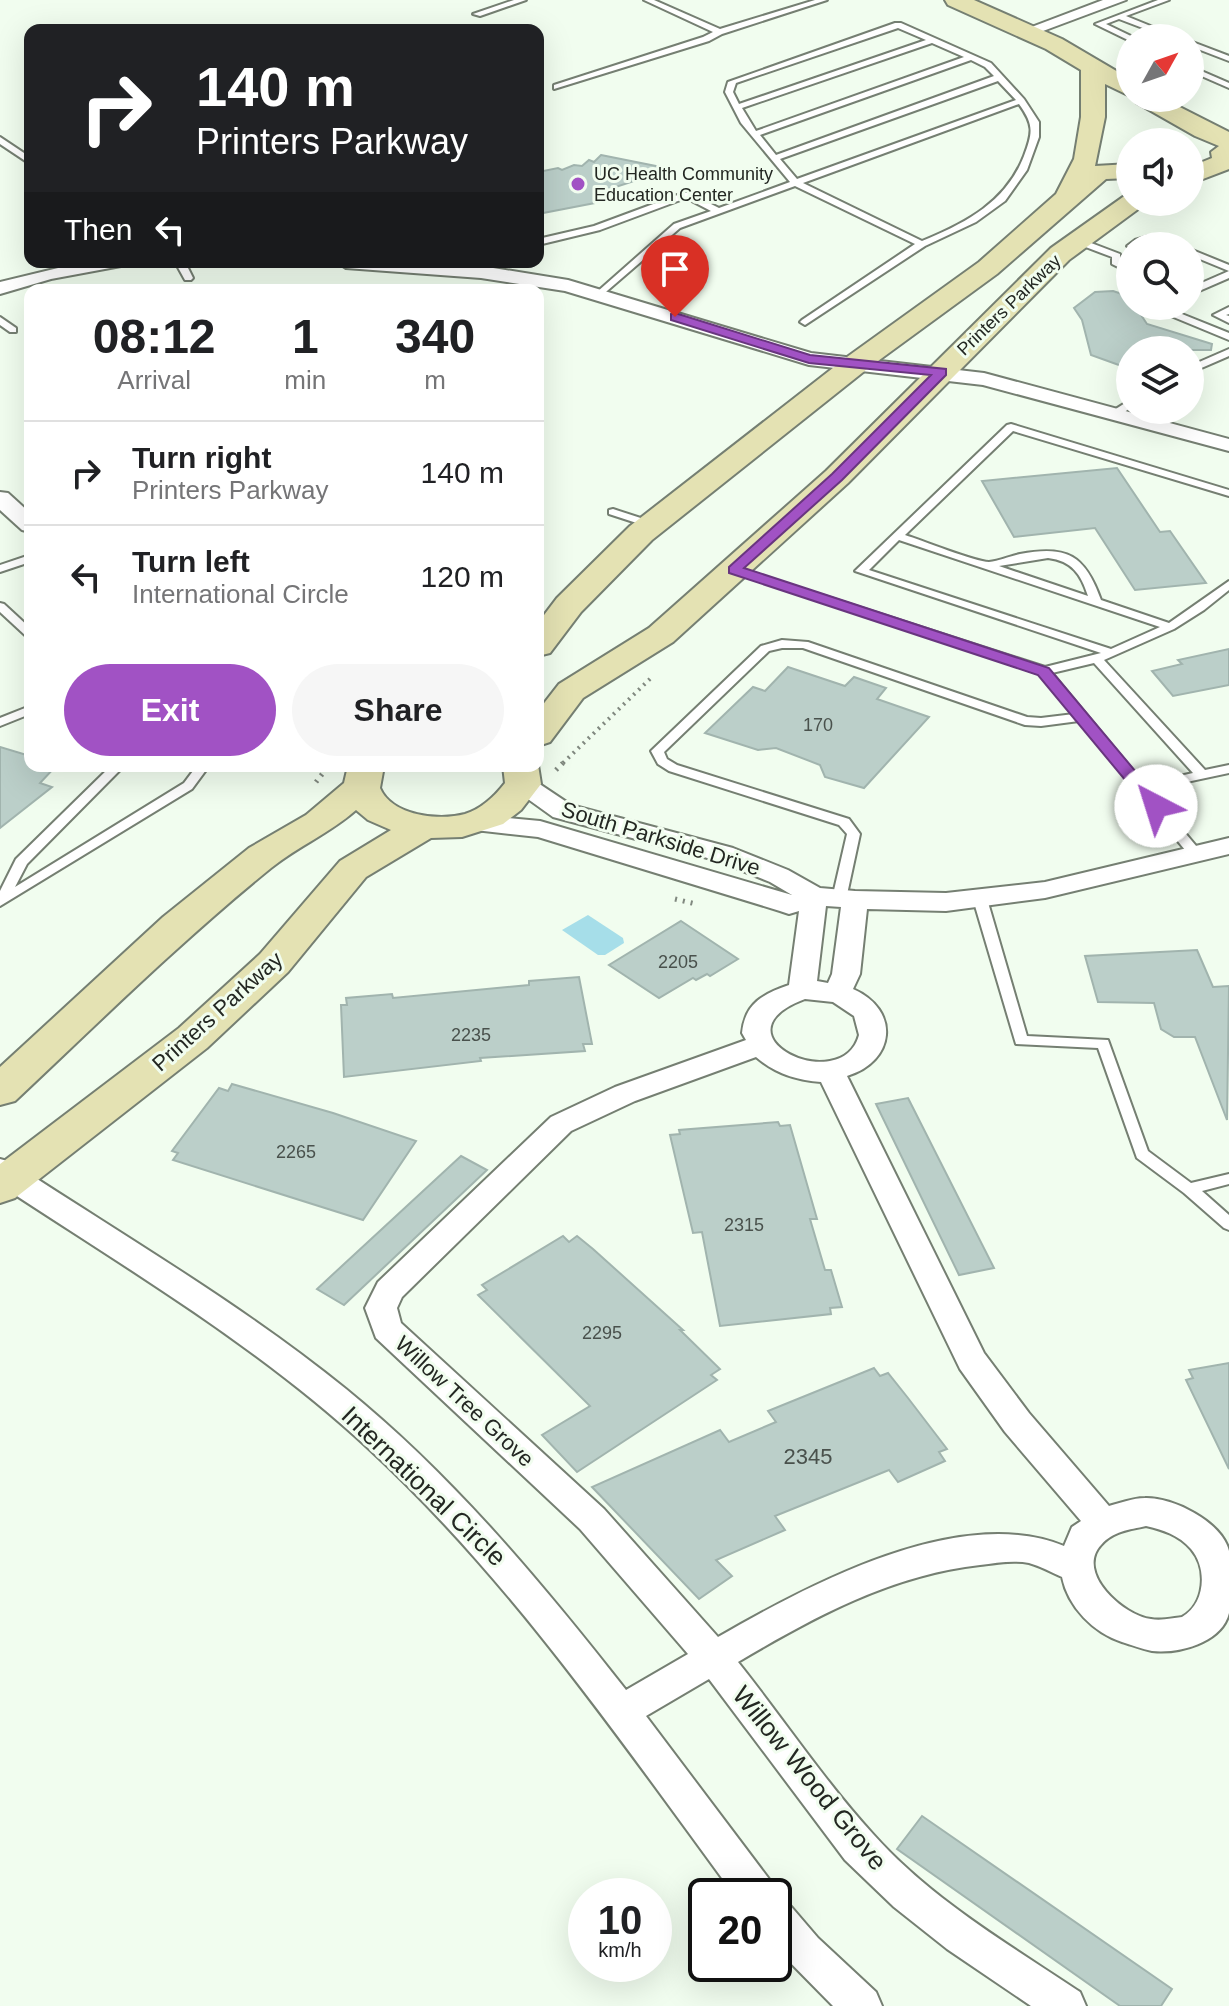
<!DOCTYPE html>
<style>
body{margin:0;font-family:Arial,sans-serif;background:#f6f6f6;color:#202124;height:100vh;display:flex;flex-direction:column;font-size:30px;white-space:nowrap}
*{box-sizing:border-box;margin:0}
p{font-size:26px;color:#757577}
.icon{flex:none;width:44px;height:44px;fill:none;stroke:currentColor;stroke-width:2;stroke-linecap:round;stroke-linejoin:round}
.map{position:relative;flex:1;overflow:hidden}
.sheet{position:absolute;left:24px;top:284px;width:520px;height:488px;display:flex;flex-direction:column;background:#fff;border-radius:16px;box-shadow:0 8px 32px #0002}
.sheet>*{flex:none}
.guide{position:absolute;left:24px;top:24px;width:520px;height:244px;border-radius:16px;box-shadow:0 8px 32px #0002;background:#202124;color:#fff;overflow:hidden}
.needle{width:52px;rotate:50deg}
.tools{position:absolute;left:1116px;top:24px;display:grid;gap:16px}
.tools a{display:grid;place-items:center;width:88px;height:88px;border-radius:50%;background:#fff;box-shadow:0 8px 32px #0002;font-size:40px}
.speed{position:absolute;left:568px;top:1878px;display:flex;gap:16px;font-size:40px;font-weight:700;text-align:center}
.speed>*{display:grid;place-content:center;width:104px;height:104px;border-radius:50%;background:#fff;box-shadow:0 8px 32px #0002;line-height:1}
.speed small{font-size:20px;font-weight:400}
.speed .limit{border:4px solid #111;border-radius:12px;background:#fff;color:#111}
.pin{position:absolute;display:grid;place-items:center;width:68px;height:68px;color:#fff;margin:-82px -34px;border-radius:50% 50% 50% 0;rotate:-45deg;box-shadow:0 0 8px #0007}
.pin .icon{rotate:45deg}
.me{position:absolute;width:88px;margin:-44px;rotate:320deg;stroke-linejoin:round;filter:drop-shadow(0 0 6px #0008)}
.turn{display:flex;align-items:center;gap:28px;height:168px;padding:0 40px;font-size:36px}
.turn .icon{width:104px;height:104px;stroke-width:2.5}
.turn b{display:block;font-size:56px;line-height:68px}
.then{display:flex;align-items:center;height:76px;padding:0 40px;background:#0003;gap:16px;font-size:30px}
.eta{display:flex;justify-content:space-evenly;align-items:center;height:136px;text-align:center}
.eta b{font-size:48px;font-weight:700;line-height:56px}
.action{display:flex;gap:16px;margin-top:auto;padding:16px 40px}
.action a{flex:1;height:92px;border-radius:48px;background:#a152c4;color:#fff;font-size:32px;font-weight:700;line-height:92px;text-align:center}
.action a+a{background:#f6f6f6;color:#202124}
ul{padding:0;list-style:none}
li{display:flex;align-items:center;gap:24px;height:104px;padding:0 40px;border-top:2px solid #e0e0e0}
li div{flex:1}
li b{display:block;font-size:30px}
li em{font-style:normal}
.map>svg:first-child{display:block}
</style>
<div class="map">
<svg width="1229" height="2006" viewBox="0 0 1229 2006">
<rect width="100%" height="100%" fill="#f1fdef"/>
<!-- water -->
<path fill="#a6dee9" d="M588,915L623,938L624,943L605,955H598L562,930Z"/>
<!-- building -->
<g fill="#bbcfc9" stroke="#a1b4ae" stroke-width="2">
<path d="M601,155L671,169L594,194L600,202L538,214V172L558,168L562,170L574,165L582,166L589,160L594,162Z"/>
<path d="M1113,291L1128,296L1130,306H1135L1147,324L1212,344L1211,350H1130V369L1091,355L1082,320L1074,308L1095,292Z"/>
<path d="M1117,468L1160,532L1170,531L1206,583L1135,590L1095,528L1014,537L982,481Z"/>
<path d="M1229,649V685L1173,696L1152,671L1182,664L1178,660Z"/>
<path d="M788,667L845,686L854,677L886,688L877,699L929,717L864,788L825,777L820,765L776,748L758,750L705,733L753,687L765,691Z"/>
<path d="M0,747L30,756V766H56L40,783L52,787L0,828Z"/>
<path d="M681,921L738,959L710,976L707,974L696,980L693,978L659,998L609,965Z"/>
<path d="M1197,950L1213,987L1229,986L1227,1120L1195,1037H1174L1161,1029L1154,1003L1098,1002L1085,956Z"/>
<path d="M579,977L592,1044H583L585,1051L480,1058L481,1061L344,1077L341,1005H347L346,998L392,994L393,998L529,985V981Z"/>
<path d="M232,1084L333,1113L416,1141L363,1220L173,1160L178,1153L172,1151L219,1088L228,1091Z"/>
<path d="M908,1098L994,1268L959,1275L876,1104Z"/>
<path d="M778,1122L780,1126L790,1125L817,1219H810L825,1270H831L842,1307L830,1308L831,1314L720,1326L702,1232L693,1233L670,1135L680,1134L679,1130Z"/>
<path d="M461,1156L487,1170L344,1305L317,1289Z"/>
<path d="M563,1236L569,1242L577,1236L593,1249L683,1330H680L720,1369L711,1375L717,1380L577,1472L542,1435L590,1406L478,1295L487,1290L482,1285Z"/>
<path d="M1229,1363V1469L1186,1380L1193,1378L1189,1370Z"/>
<path d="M874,1368L880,1376L888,1373L908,1398L947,1449L939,1452L945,1461L898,1482L889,1470L775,1516L785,1530L716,1560L732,1576L699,1599L592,1487L720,1430L729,1442L776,1422L768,1411Z"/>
<path d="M922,1816L1172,1989L1161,2006H1120L897,1849Z"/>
</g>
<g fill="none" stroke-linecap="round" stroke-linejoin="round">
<defs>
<g id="lane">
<path d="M514,0H526L480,16L473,14Z"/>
<path d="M644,0H654L720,29L815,0H827L722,34L709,41L554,89V85L703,37L713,32Z"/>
<path d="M1158,0H1169L1126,16L1180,38H1169L1119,19L1106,24L1133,37L1130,38V41L1095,24Z"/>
<path d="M895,23H901L991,63L1024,99L1039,122V137L1027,170L1005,201L976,222L925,246L805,325L800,322L802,320L915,244L795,186L680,228L600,297L595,294L597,292L674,224L711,211L686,198L600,230L538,245V239L594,226L683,193H689L719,208L790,182L741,123L725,92L728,82ZM898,28L926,40L739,104L733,92L736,83ZM932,43L964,57L756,131L742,108ZM971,60L985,67L994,76L776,155L760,135ZM998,81L1016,100L797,179L780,159ZM1019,104C1034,125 1033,132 1024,156C1006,202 966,223 922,241L803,183Z"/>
<path d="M1190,41L1229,56V61L1190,46Z"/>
<path d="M1190,66L1229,83V88L1190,71Z"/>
<path d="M0,137L30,157V164L0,144Z"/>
<path d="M1149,236L1167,239L1181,246H1168L1154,242L1130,246V248L1127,246L1135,240Z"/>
<path d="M1078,238L1120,254V261L1130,266V273L1112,264V257L1075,243L1073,241Z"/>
<path d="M1190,249L1229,265V271L1190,255Z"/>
<path d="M175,262H185L193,278L191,280H185Z"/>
<path d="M1229,271V278L1190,295V288Z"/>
<path d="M1161,306H1171L1177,312L1229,333V340L1171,316Z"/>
<path d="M1229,307V314L1226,315L1229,316V323L1213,315Z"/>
<path d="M0,317L16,328V332H10L0,325Z"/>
<path d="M1229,349V356L1190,373V366Z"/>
<path d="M1130,400V408L1119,416H1111V412Z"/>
<path d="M1011,424L1229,490V496L1013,431L905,535C921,540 976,562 989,562C999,561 1010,556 1020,554C1067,545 1085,555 1101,600L1169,623L1229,581V590L1204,610L1174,629L1104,660L1205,770L1229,765V773L1149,790L1202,853L1200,856H1190L1079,721L1041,726L1025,725L803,648H782L769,651L664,752L667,759L677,765L849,819L860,834L846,899L839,903L834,902L832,899L847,834L839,825L669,771L658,764L651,751L761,646L782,640L808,642L1027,717L1041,718L1074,714L1040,674L728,570L730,568H738L1045,667L1101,653L855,571L1007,425ZM899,540L1160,627L1111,649L869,570ZM1048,558C1072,561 1081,574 1088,596L999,566ZM1094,663L1193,773L1144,784L1052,673Z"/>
<path d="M613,509L656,523L657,525L652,528L609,514V510Z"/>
<path d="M30,555V562L0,572V565Z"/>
<path d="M0,603L4,604L30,628V637L26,636L0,612Z"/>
<path d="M30,706V714L0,726V718Z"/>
<path d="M111,766H124L27,864L15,887L184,783L193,771L186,766H202L206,770L192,789L0,906V891L16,859Z"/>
<path d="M980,895L987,899L1027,1036L1108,1040L1148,1151L1191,1183L1229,1174V1184L1202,1191L1229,1215V1230L1224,1228L1184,1193L1137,1158L1098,1048L1016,1044L973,899Z"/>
</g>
<g id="street">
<path d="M1103,0H1126L1035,34H1023L1021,31Z"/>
<path d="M83,262H123L121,266L51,279L0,294V282Z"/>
<path d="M337,262H422L481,266L568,280L811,353L984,373L1229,439V451L983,385L809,365L565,291L481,278L346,268Z"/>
<path d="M0,492L8,493L30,513V532L22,530L0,510Z"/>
<path d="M523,776L532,779L571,805L733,848L788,870L820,888L855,891L946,893L1045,882L1229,838V854L1045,898L946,911L867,909L860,974L853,989C901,1010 895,1062 847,1076L984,1353L1029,1413L1109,1506C1120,1503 1133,1498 1145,1498C1173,1497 1222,1522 1229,1551C1229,1560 1229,1573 1229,1582C1229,1591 1229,1604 1229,1613C1222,1643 1178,1654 1152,1651C1142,1649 1132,1645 1122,1642C1094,1633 1068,1607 1062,1577C1051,1572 1040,1566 1029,1563C1013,1560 996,1563 980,1565C891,1575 814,1617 738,1662C782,1717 826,1783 873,1834C931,1899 1008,1944 1080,1992L1086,2006H1031L947,1949L894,1907L845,1860L709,1679L646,1716L772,1883L777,1898L788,1903L818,1938L876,1992L882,2006H833L774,1946V1896H735C621,1741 510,1579 368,1448C257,1345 126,1268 0,1185V1159L11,1162C124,1236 241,1304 346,1389C453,1476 542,1583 626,1690L688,1654L580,1529L376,1338L365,1308L378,1282L551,1117L615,1087L746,1040L742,1033C745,1003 763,994 789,985L799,911L789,914L780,911L538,837L466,829L462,823L466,817L475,815L540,821L792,895L770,882L715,860L553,817L514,789L510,784L514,779ZM826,906L841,907L832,974L828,983L817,981ZM805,999L833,1002L854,1016L859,1035C842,1098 709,1035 805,999ZM756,1057C776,1074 796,1080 821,1082L960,1369L1005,1432L1081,1521L1072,1527L1064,1546C960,1503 808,1585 718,1637L604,1509L401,1323L397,1308L402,1297L571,1131L635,1101ZM1146,1526C1163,1530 1179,1535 1191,1549C1208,1569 1205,1604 1182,1617C1173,1618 1161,1621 1151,1619C1124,1616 1075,1573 1101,1545C1113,1531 1129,1530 1146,1526Z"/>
</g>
<g id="secondary">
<path d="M945,0H974L1062,39L1130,79V96L1105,84V117L1095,166L1130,164V178L1106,179L997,274L867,369L652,540L581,612L550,653L538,656V623L557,598L630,526L847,357L979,262L1056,194L1074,159L1081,117V70L1046,49L948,5Z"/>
<path d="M1133,98H1162L1229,132V169L1190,184V167L1212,158L1211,152L1219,146L1195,136L1137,103Z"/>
<path d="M1130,195V202H1145L1141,207L1069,260L848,483L673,642L583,698L550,742L538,746V711L559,684L649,628L826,471L1051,248L1123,197Z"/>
<path d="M538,765L541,784L521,810L503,824L462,837L431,838L366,877L288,972L207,1048L15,1198L0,1203V1164L179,1028L260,954L340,861L391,830L368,820L356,810C329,834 298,846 271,868C181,941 99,1022 15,1101L0,1105V1067L163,917L249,848L306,815L344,783L348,766H384L380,788C392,816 439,821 465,814C481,809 495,796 505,783L503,766Z"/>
</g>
</defs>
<!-- lane casing -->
<use href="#lane" stroke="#757f72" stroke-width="4"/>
<!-- street casing -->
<use href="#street" stroke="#757f72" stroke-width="4"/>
<!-- secondary casing -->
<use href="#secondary" stroke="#757f72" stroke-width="4"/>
<!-- path-far1 -->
<path stroke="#80887f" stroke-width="4" stroke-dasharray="2 5" stroke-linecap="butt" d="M563,763L652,677"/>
<!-- path -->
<g stroke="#80887f" stroke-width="5" stroke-dasharray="2 6" stroke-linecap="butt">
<path d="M556,770L565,761"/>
<path d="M316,782L323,773L321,766"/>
<path d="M675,899L696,904"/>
</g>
<!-- lane -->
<use href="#lane" fill="#fff" fill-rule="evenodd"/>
<!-- street -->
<use href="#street" fill="#fff" fill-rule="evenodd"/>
<!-- secondary -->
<use href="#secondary" fill="#e4e2b3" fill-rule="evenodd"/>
</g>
<!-- route -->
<path fill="#a152c4" stroke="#69357f" stroke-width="2" d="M675,313L810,355L946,369V375L842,480L744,568L1049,668L1162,803L1164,806L1162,810H1150L1038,675L729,573V567L832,474L931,375L809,363L671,320V314Z"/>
<!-- markers -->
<circle fill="#a152c4" stroke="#f1fdef" stroke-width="3" cx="578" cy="184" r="8"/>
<g text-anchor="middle" stroke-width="6" stroke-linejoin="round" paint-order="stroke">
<!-- far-poi labels -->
<g font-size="18" fill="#232722" stroke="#f1fdef" text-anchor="start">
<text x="594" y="180">UC Health Community<tspan x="594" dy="21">Education Center</tspan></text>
</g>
<!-- far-street labels -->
<g font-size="18" fill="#232722" stroke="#f1fdef">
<text transform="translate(1009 305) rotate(-44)" y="6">Printers Parkway</text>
</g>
<!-- number labels -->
<g font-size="18" fill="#49514c">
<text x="818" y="731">170</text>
<text x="678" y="968">2205</text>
<text x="471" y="1041">2235</text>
<text x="296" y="1158">2265</text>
<text x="744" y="1231">2315</text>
<text x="602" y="1339">2295</text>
</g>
<!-- street labels -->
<g font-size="22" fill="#232722" stroke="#f1fdef">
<text transform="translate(661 838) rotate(17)" y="8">South Parkside Drive</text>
<text transform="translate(217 1011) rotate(-42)" y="8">Printers Parkway</text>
<text transform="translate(465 1401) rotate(43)" y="8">Willow Tree Grove</text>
</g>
<!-- near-number labels -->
<g font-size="22" fill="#49514c">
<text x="808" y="1464">2345</text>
</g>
<!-- near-street labels -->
<g font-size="26" fill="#232722" stroke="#f1fdef">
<text transform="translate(424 1486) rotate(44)" y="9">International Circle</text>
<text transform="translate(810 1778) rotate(51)" y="9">Willow Wood Grove</text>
</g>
</g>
</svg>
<div class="tools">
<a><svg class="needle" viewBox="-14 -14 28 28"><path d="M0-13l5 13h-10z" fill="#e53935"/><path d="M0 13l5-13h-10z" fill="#757577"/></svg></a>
<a><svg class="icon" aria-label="sound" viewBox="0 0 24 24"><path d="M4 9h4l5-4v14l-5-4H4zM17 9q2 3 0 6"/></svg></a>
<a><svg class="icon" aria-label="search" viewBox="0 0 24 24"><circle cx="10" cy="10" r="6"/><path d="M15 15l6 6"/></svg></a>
<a><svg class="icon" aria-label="layers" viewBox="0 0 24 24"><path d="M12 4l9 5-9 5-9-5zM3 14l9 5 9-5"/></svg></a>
</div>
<div class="speed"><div>10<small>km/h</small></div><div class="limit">20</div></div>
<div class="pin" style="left:675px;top:317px;background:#d93025"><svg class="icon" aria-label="arrive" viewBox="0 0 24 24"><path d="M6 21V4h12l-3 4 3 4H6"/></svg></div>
<svg class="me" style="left:1156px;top:806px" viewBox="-20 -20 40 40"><circle r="19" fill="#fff"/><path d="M0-13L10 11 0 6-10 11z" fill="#a152c4"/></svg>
<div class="guide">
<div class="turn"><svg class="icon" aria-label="right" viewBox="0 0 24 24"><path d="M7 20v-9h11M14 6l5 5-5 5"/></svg><div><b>140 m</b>Printers Parkway</div></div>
<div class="then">Then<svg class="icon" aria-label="left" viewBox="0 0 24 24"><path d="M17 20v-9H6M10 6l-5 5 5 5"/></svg></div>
</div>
<section class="sheet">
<div class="eta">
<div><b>08:12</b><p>Arrival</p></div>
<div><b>1</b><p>min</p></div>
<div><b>340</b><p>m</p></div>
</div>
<ul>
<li><svg class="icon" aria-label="right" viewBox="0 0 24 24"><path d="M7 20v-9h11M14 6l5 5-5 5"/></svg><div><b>Turn right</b><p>Printers Parkway</p></div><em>140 m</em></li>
<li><svg class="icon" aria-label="left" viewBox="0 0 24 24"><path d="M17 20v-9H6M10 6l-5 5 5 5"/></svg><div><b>Turn left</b><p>International Circle</p></div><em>120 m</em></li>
</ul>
<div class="action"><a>Exit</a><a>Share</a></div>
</section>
</div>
